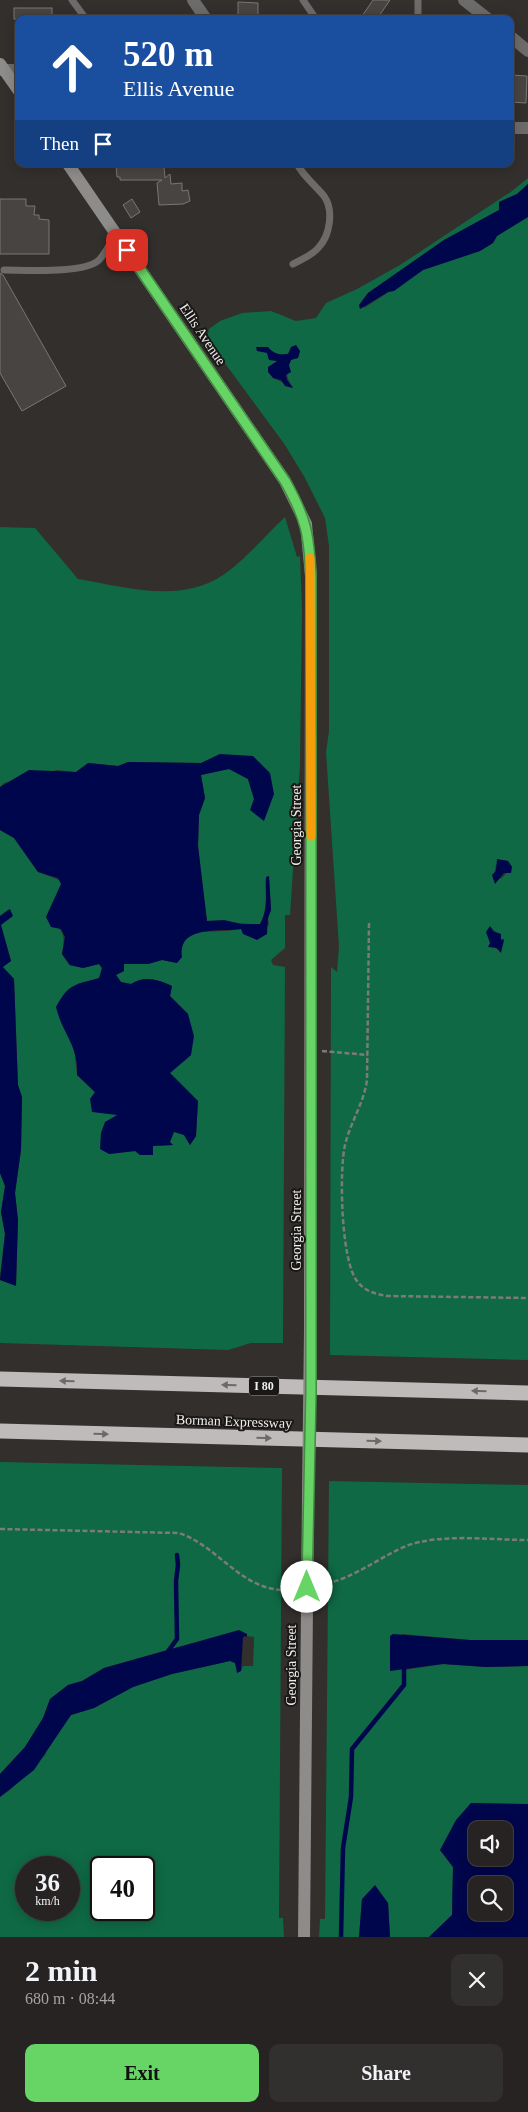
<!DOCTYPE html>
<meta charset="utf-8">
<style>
body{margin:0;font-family:Georgia,serif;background:#322f2f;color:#f1f3f6;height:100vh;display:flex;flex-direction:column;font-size:19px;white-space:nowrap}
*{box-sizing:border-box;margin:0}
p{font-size:16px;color:#a4a4a5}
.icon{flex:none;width:28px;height:28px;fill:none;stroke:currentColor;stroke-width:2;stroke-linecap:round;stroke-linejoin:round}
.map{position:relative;height:1937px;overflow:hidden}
.details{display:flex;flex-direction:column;background:#262322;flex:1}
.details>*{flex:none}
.hud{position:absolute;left:15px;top:15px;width:499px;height:152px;border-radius:10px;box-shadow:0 2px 12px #0003,0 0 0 1px #424040;background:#1a4fa0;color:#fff;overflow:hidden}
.tools{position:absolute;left:468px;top:1821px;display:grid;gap:10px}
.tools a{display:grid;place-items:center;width:45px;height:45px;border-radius:10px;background:#262322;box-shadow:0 2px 12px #0003,0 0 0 1px #424040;font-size:25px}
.speed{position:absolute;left:15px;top:1856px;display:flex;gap:10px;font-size:25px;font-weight:700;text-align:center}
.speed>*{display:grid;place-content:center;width:65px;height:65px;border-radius:50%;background:#262322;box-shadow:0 2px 12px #0003,0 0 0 1px #424040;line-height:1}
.speed small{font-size:12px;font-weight:400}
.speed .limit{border:2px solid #111;border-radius:8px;background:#fff;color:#111}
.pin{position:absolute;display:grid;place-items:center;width:42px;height:42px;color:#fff;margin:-21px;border-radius:10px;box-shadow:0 2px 8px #0006}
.me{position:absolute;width:55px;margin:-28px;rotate:0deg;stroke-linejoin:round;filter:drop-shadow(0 0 4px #0008)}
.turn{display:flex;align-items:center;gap:18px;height:105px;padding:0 25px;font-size:22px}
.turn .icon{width:65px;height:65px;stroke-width:2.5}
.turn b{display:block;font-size:35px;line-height:42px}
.then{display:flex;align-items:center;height:48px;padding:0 25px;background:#0003;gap:10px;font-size:19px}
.round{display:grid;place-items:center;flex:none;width:52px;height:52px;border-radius:10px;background:#322f2f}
.headline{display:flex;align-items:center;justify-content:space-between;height:85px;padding:0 25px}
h1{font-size:30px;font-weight:700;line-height:38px}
.primary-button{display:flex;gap:10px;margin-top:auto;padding:10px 25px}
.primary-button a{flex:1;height:58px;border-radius:10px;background:#67d466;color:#111;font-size:20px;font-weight:700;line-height:58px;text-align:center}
.primary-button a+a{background:#322f2f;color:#f1f3f6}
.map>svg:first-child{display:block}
</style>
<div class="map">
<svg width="528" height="1937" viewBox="0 0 528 1937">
<rect width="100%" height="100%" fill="#322f2d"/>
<!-- green -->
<g fill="#0f6945" fill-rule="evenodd">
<path d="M528,178V184L517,194L499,202V210L444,240L368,293L362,301L364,308L423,270L480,251L493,243L497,236L528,217V1360L330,1355L331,967L337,972L339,947L326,752L329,731V546L325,518L305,478L285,445L207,339L209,329L220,321L242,313L271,311L296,321L316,318L326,303L357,289L400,265L512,191ZM300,351L298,357L291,360C286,372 285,377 293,387L273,378L277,361L269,359L267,353L273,352L281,355ZM503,860L508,861L512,867L502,878L493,880L496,865ZM491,927L504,942L500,952L490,943Z"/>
<path d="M285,517L297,557L300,556L302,609L300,766L290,915H285V948L271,960L273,965L285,967L283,1343H251L228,1350L0,1343V1280L16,1285L18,1220L15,1193L21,1150L22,1097L18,1085L14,979L2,967L11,961L1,925L9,909L0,916V830L14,838L38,872L59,880L62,884L46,917C63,931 66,932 62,954L69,965L83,968L99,964L102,968L100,978L77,984L67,1034L74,1046L77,1075L118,1115L109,1154L135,1151L152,1155L153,1146L173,1145L169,1142L174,1131L184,1135L190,1145L196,1136L198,1101L170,1073L191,1055L188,1014L170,996L172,986C158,980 145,975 131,984L121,982L116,975L124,971V963L148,964L162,960L177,963L185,939L197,932L227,931L269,925L268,918L271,910L269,876L266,878C265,894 268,909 260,924C242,925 225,920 207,921L198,846L199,815L205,798L201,775L229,769L248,779L254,799L274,794L220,754L202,763L128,762L118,766L89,763L76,772L57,770L4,783L0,787V527L35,528L78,579C125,587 180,604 223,575C244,561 267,534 285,517Z"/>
<path d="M0,1173L5,1186L1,1212L5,1234L0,1276Z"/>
<path d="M0,1462L282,1468L279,1918H283L284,1937H0V1797L10,1790L45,1755L47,1749L71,1715L94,1708L133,1687L172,1674L230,1661L235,1663L241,1671L243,1666H253L254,1640V1637L247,1636V1634L174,1648L104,1668L82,1681L68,1685L50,1699L43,1718L25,1747L0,1774ZM26,1868H69V1910H26ZM101,1868H144V1910H101Z"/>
<path d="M329,1481L528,1485V1640H470L402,1634L404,1670L443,1664L486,1667L528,1666V1804L471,1803L440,1850L453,1867L452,1915L429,1937H390L388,1903L362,1899L359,1937H319L320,1919H325Z"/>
</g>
<!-- water -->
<g fill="#00064c" fill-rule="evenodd">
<path d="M528,184V217L497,236L493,243L480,251L423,270L394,291L388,292L360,309L359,305L368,293L444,240L499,210V202L517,194Z"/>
<path d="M296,345L300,351L298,358L291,360L289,365L291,372L286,375L287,380L293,388L285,386L281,380L273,378L268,372V367L277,361L269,360L267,353L257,351L256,347H268C274,354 279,355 288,354L291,347Z"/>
<path d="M220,754L253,756L270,773L274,794L264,821L250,810L254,799L248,779L229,769L201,775L205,798L199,815L198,846L207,921L224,920L241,924H260C269,909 265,894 266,877L269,876L271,910L268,918L267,934L257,940L243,934L241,929C220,932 177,925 182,957L177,963L162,960L148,964H124V971L116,975L121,982L131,984C145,975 158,980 172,986L170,996L188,1014L194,1036L191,1055L170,1073L198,1101L196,1136L190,1145L184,1135L174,1132L170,1142L173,1145L153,1146V1155H140L135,1151L109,1154L100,1149L101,1133L105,1122L117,1115L92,1112L90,1099L95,1092L77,1075C79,1046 62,1033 56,1007C69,983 75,985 99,978L102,968L99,964L83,968L70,965L62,954L65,937L61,929L51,927L46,917L61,884L58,878L38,872L14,838L0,830V787L29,770L76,772L88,763L118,766L128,762L201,763Z"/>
<path d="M497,859L508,861L512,867L511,873H504L495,884L492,875L496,871Z"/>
<path d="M10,909L13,916L1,925L11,961L3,967L14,979L18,1085L22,1097L21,1150L15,1193L18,1220L16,1286L0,1280L5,1234L1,1212L5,1186L0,1173V916Z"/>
<path d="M490,926L493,931L501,934V940L504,939L501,953L497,948L488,947L490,943L486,932Z"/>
<path d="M239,1630L247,1634V1636L243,1637L241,1671L237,1673L235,1663L230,1661L172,1674L133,1687L94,1708L71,1715L34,1770L0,1797V1774L25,1747L43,1718L50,1699L68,1685L82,1681L104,1668Z"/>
<path d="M393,1634L470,1640H528V1666L486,1667L443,1664L390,1671V1636Z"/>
<path d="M471,1803L528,1804V1937H429L452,1915L453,1867L440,1850L456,1820ZM476,1830H504V1858H476ZM476,1885H504V1912H476Z"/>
<path d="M375,1885L388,1903L390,1937H359L362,1899Z"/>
</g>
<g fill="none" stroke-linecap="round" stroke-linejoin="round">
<!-- stream -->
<g stroke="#00064c" stroke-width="4.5">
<path d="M166,1654L177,1639L176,1581L178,1565L177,1555"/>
<path d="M341,1937L343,1848L351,1797L352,1749L404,1685V1665"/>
</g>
</g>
<!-- building -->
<g fill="#474441" stroke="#7a7674">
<path d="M373,0H390L377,19H360Z"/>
<path d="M238,2L258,3V18L238,17Z"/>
<rect x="14" y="8" width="38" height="11"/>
<path d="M510,75L527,76L526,103L510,102Z"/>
<path d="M119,164H161V167H164L165,178L170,174L171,184L182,183V191L188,190L190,201L183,204L159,205L157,183L162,180H120V177H117L116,166Z"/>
<path d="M0,199H26V206H35L34,215H39V219L49,220V254H0Z"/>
<path d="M132,199L140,212L131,218L123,205Z"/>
<path d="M0,273L3,275L66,386L22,411L0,373Z"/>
</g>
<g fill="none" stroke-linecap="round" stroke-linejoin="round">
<!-- path -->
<g stroke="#7d7b79" stroke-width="2.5" stroke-dasharray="5 2.5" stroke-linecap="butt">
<path d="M369,923L367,1080C364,1103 350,1123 345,1145C339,1171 341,1261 357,1281C364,1291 375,1294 387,1296L528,1298"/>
<path d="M322,1051L368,1055"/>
<path d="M0,1529L179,1533C221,1547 245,1597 294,1589"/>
<path d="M319,1585C352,1580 376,1559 406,1546C441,1533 491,1540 528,1540"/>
</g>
<!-- lane -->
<g stroke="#6d6a6a" stroke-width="7">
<path d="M72,0L86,19"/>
<path d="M303,0L316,19"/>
<path d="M418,0V19"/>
<path d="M293,264C302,259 313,255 319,247C330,235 334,210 324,196C315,185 304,177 297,164"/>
<path d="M4,270C25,270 84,274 99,260C106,253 111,242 116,233"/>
</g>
<!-- street -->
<g stroke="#6d6a6a" stroke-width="12">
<path d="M193,0L206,19"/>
<path d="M464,0L488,19"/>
<path d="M510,36L528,51"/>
<path d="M0,70H19"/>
<path d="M510,128H528"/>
</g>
<!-- secondary -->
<g stroke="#8e8b8b" stroke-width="12">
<path d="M0,64L19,91"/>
<path d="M68,164L285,481L306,524L311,576L310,1330"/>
<path d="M304,1937L308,1495"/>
</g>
<!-- highway -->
<g stroke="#c0bbbb" stroke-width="15">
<path d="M0,1379L528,1393"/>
<path d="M0,1431L528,1445"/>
</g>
<!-- secondary-bridge -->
<path stroke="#8e8b8b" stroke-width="12" d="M308,1495L310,1330"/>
</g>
<!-- one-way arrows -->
<defs><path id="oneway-solid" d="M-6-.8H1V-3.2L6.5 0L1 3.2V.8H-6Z" transform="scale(1.25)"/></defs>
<g fill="#6c6a68">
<use href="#oneway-solid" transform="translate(67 1381) rotate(-179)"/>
<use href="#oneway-solid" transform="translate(229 1385) rotate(-179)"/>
<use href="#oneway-solid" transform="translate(479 1391) rotate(-179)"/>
<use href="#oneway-solid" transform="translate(101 1434) rotate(2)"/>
<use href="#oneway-solid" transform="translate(264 1438) rotate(2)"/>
<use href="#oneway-solid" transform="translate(374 1441) rotate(2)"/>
</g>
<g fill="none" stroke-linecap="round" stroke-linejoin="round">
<defs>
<path id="route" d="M127,250L285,481C306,518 309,534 311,576V1390L307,1587"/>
</defs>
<!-- route casing -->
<use href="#route" stroke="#438a42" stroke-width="12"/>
<!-- route -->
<use href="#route" stroke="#67d466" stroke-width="9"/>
<!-- slow -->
<path stroke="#f59e0b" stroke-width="9" d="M310,558L311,836"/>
</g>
<g text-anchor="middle" stroke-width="4" stroke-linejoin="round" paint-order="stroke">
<!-- shield labels -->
<rect fill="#191816" stroke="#b0aeac" stroke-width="1" x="249" y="1376.5" width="30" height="19" rx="4"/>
<g font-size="12" font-weight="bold" fill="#f0eeed">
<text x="264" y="1390">I 80</text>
</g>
<!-- street labels -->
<g font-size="14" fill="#f0eeed" stroke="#191816">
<text transform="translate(203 334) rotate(56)" y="5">Ellis Avenue</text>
<text transform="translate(296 825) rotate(-90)" y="5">Georgia Street</text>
<text transform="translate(296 1230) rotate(-90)" y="5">Georgia Street</text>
<text transform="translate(234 1421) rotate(2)" y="5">Borman Expressway</text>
<text transform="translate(291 1665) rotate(-90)" y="5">Georgia Street</text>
</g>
</g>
</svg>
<div class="tools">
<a><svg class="icon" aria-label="sound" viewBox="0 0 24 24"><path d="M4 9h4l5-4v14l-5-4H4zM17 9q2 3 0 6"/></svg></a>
<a><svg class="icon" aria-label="search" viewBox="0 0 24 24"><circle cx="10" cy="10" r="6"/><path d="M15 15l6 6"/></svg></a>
</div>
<div class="speed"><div>36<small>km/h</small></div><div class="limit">40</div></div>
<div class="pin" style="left:127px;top:250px;background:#d93025"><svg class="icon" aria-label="arrive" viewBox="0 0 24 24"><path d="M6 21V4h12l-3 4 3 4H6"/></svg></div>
<svg class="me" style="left:307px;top:1587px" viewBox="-20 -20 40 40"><circle r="19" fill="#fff"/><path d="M0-13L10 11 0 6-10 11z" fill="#67d466"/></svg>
<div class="hud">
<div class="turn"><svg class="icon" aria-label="ahead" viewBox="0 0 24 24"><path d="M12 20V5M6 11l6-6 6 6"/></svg><div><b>520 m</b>Ellis Avenue</div></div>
<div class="then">Then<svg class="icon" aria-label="arrive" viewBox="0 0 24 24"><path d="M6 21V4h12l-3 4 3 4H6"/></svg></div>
</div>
</div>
<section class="details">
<div class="headline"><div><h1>2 min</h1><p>680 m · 08:44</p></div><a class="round"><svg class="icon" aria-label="close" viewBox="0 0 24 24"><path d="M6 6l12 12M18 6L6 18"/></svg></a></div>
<div class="primary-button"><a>Exit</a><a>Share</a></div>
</section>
